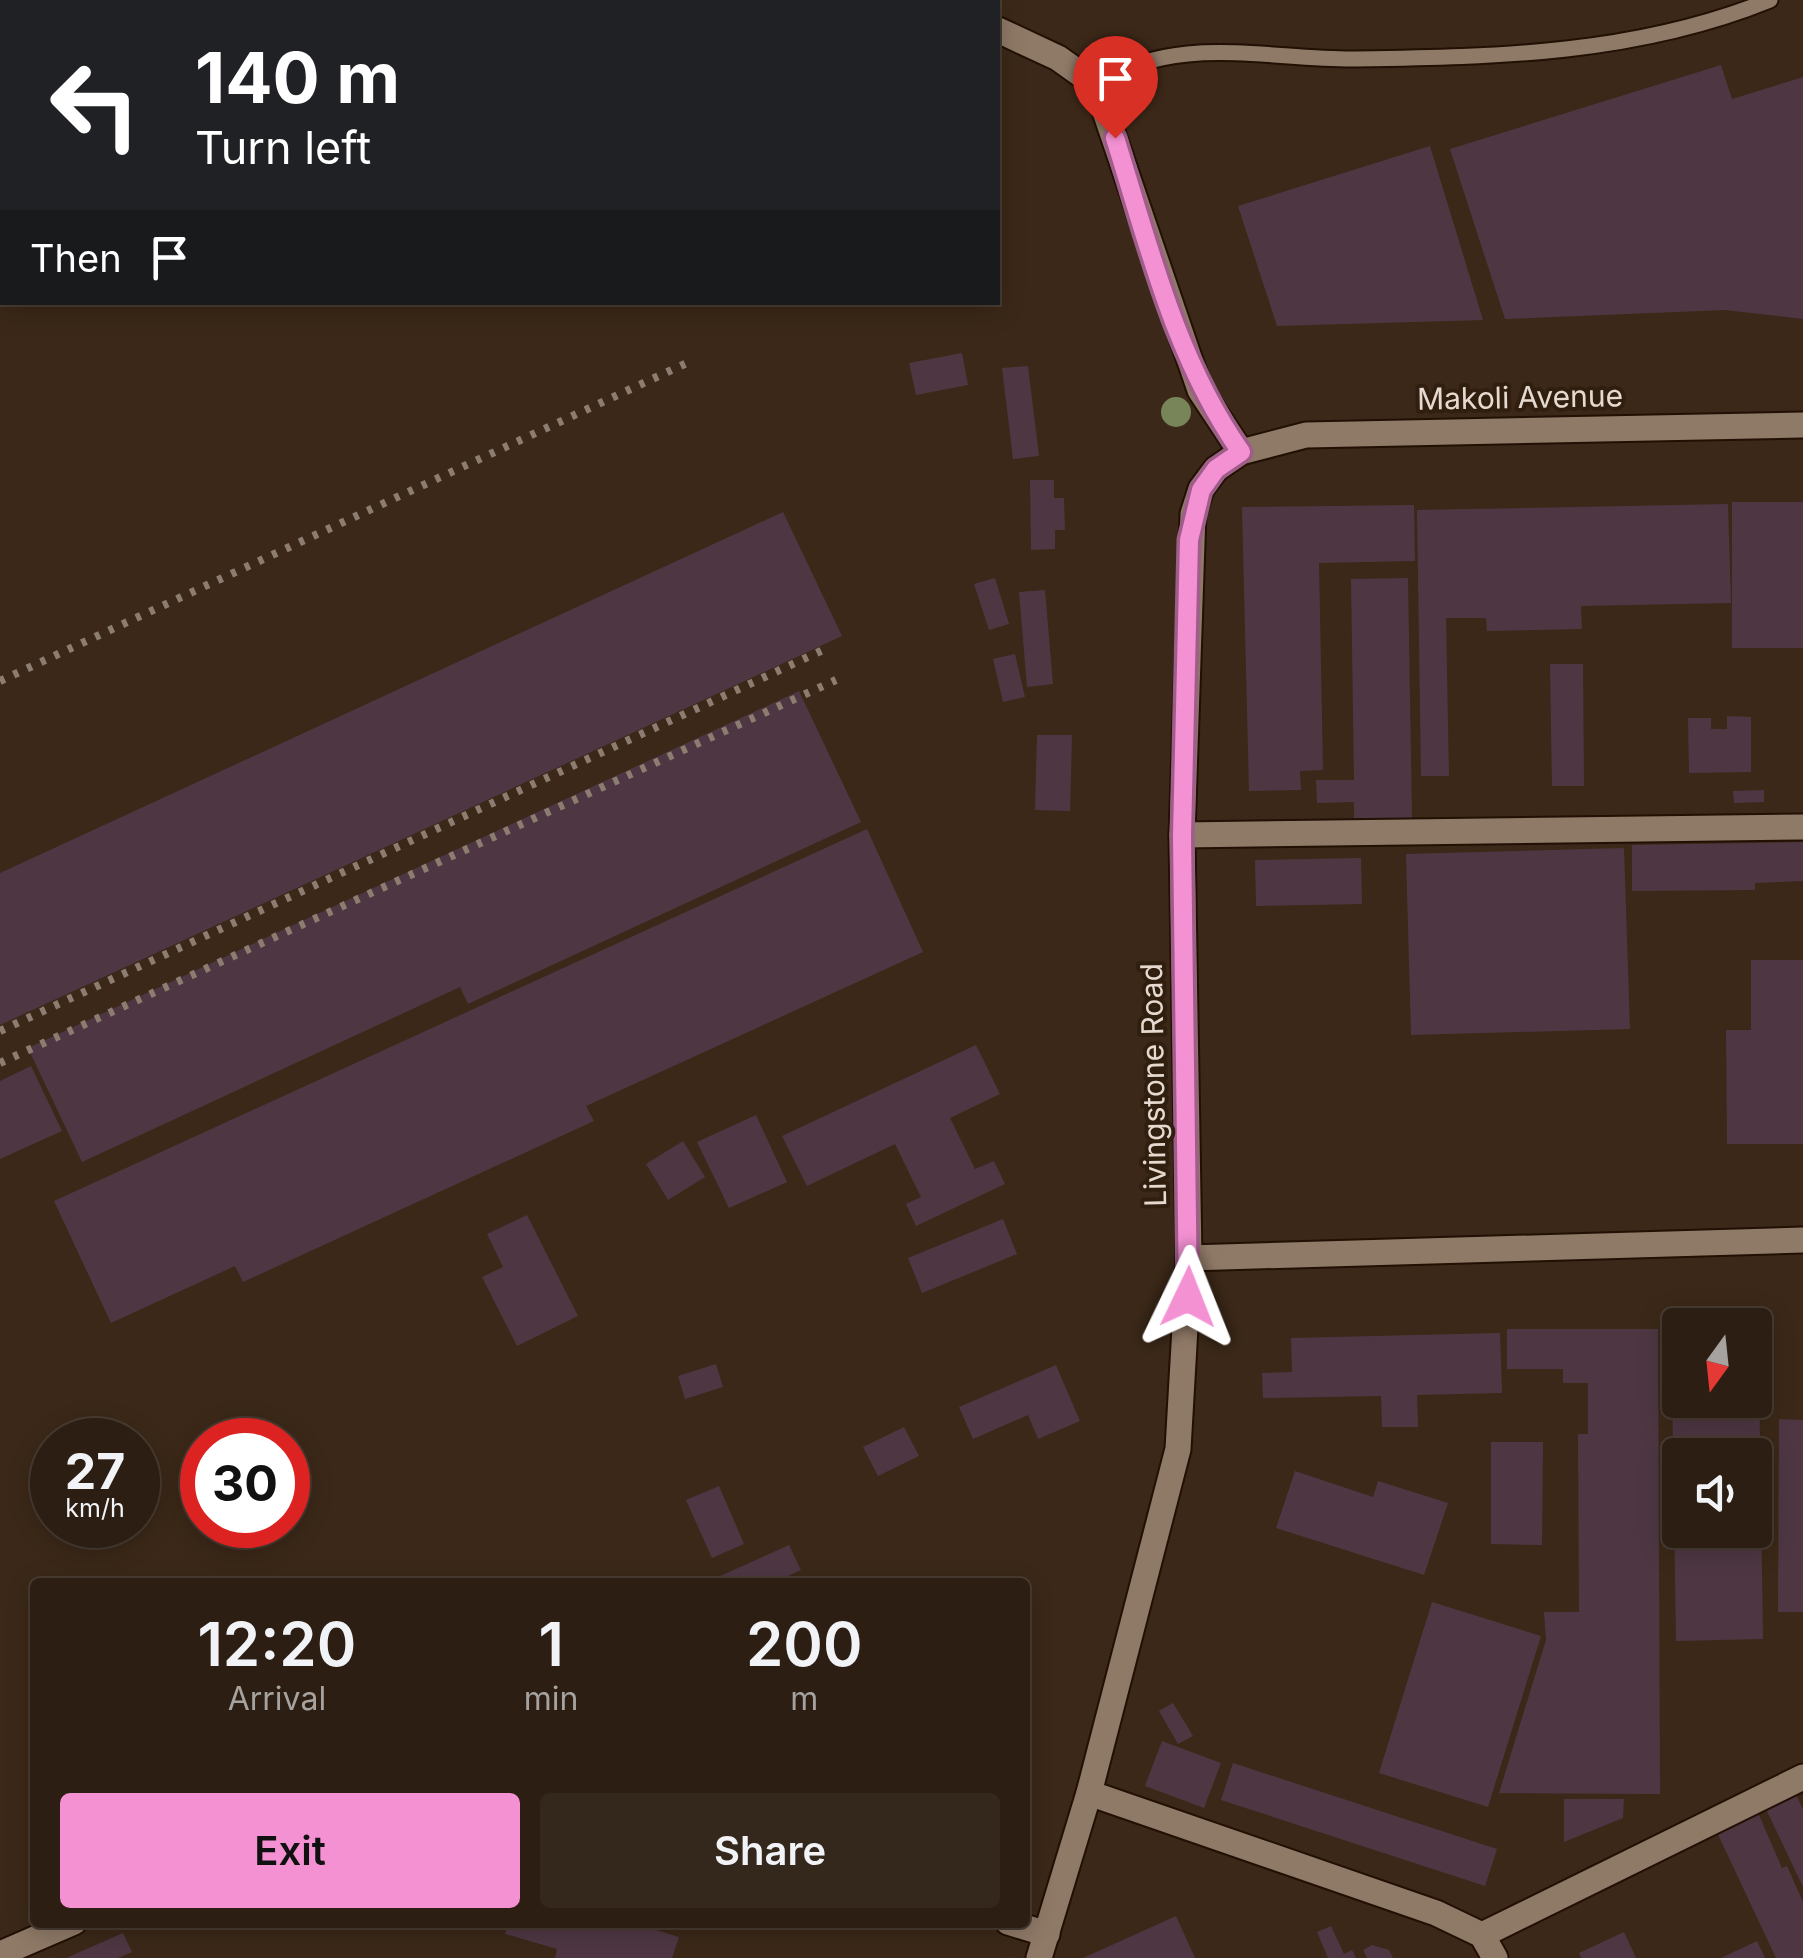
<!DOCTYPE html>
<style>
body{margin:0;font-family:Inter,sans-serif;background:#34271b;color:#f1f3f6;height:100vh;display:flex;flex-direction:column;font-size:38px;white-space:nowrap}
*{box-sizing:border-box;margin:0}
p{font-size:32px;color:#a6a29f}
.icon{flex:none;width:55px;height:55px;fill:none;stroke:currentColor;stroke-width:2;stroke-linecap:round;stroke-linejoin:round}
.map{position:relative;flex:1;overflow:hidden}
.drawer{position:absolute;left:30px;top:1578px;width:1000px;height:350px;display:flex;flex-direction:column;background:#2c1e12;border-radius:10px;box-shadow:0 5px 25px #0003,0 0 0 2px #483c32}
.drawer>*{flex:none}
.top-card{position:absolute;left:0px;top:0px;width:1000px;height:305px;box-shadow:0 5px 25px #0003,0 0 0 2px #483c32;background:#202124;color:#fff;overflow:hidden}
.needle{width:65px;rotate:195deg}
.tools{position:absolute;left:1662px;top:1308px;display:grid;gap:20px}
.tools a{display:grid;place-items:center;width:110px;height:110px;border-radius:10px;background:#2c1e12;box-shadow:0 5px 25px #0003,0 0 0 2px #483c32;font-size:50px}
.speed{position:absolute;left:30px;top:1418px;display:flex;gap:20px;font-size:50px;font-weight:700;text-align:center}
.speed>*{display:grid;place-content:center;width:130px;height:130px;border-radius:50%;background:#2c1e12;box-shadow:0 5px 25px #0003,0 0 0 2px #483c32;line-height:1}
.speed small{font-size:25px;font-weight:400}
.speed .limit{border:15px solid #d22;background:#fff;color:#111}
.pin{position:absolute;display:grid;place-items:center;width:85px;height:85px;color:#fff;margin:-102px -42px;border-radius:50% 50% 50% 0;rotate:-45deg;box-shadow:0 0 10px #0007}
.pin .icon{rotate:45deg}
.me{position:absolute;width:110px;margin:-55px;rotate:2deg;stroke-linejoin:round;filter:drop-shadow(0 0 8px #0008)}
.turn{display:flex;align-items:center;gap:35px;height:210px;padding:0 30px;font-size:45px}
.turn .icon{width:130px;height:130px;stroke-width:2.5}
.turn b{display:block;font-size:70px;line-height:85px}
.then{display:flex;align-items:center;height:95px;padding:0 30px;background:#0003;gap:20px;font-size:38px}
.eta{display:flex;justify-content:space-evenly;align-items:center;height:170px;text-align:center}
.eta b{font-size:60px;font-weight:600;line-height:70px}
.action{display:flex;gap:20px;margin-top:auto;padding:20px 30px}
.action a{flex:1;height:115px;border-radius:10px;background:#f491d3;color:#111;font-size:40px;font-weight:600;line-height:115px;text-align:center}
.action a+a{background:#34271b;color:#f1f3f6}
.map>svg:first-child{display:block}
</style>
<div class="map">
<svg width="1803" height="1958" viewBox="0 0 1803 1958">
<rect width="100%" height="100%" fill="#3b2818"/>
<!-- building -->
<g fill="#4e3743" fill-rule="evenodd">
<path d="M1721,65L1732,99L1803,77V319L1725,310L1505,319L1450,149Z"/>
<path d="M1430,146L1483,320L1277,326L1238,206Z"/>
<path d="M962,353L968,385L916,395L909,363Z"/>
<path d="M1028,366L1039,456L1013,459L1002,368Z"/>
<path d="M1030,480H1054V498H1064L1065,530H1055V549L1031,550Z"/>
<rect x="1732" y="502" width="71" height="146"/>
<path d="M1728,504L1731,603L1581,606L1582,629L1487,631L1486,618H1446L1449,776H1421L1417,510Z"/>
<path d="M1414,505L1415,561L1319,563L1323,770L1300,771L1301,790L1249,791L1242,507Z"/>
<path d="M783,512L842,636L0,1025V873Z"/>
<path d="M995,578L1009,624L989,630L974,584Z"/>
<path d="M1408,578L1412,818H1354V802L1317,803L1316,780H1354L1351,579Z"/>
<path d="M1045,590L1053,684L1027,687L1019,592Z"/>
<path d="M1015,654L1025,697L1003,702L993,659Z"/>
<path d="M1550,664H1583L1584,786H1552Z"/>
<path d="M799,691L861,822L468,1004L460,987L82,1162L28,1048Z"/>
<path d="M1727,716L1751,717V772L1689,773L1688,718H1711V729H1727Z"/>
<path d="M1037,735H1072L1070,811L1035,810Z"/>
<path d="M1764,790V802L1734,803L1733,791Z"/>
<path d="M867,829L923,952L586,1106L594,1121L243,1282L235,1266L111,1323L54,1201Z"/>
<path d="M1803,842V881L1755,883V890L1632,891V845Z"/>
<path d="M1624,848L1630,1029L1411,1035L1406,854Z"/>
<path d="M1361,858L1362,904L1256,906L1255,860Z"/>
<path d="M1751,960H1803V1144H1727L1726,1030H1751Z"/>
<path d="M976,1045L1000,1094L950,1118L975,1169L994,1161L1005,1184L916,1226L906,1204L921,1197L895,1144L807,1186L782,1136Z"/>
<path d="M31,1066L62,1131L0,1159V1081Z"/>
<path d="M756,1115L787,1182L729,1208L697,1142Z"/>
<path d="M683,1141L705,1177L668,1200L646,1164Z"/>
<path d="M527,1215L578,1316L517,1346L482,1277L503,1267L487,1234Z"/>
<path d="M1003,1219L1017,1254L922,1293L908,1258Z"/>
<path d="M1507,1329H1658L1660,1794L1499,1793L1546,1640L1544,1612H1579L1578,1434H1588V1383H1563V1369H1507Z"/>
<path d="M1500,1333L1502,1393L1417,1395L1418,1427H1382L1381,1396L1263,1398L1262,1373L1292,1372L1291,1338Z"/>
<path d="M1680,1339V1400H1755V1372H1759L1763,1639L1676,1641L1672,1386H1665L1664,1340ZM1680,1455H1755V1530H1680Z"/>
<path d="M716,1364L723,1387L685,1399L678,1376Z"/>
<path d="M1056,1365L1080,1421L1038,1439L1028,1415L973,1439L959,1407Z"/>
<path d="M1779,1419L1803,1420V1612H1778Z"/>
<path d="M904,1427L919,1456L878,1476L863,1447Z"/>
<path d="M1491,1442H1543L1542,1545L1491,1544Z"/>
<path d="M1295,1471L1373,1497L1378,1481L1448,1503L1424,1575L1276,1528Z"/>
<path d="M719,1486L744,1544L712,1558L686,1500Z"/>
<path d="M789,1545L801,1570L775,1582H707Z"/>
<path d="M1432,1602L1541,1636L1488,1807L1379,1773Z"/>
<path d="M1173,1703L1193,1736L1178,1744L1159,1711Z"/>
<path d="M1162,1741L1221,1763L1204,1808L1145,1786Z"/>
<path d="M1233,1763L1497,1849L1485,1886L1221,1800Z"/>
<path d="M1795,1793L1803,1809V1887L1765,1807Z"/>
<path d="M1564,1799H1624L1623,1818L1564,1842Z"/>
<path d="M1756,1808L1782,1868L1787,1866L1803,1902V1958H1776L1714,1826Z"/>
<path d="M1176,1916L1195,1958H1083Z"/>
<path d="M509,1922H630L679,1937L672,1958H555L557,1949L505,1934Z"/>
<path d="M1331,1926L1344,1954L1352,1950L1356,1958H1328L1317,1932Z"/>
<path d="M1624,1932L1636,1958H1581L1579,1953Z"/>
<path d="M123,1933L132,1952L118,1958H66Z"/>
<path d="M1757,1941L1765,1958H1721Z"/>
<path d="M1372,1945L1389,1950L1393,1958H1367L1363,1950Z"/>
</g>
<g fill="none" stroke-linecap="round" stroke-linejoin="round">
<defs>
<path id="lane" d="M1096,85C1175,32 1267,60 1356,59C1498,57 1637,54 1770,0"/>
<g id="street">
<path d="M934,0L939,2"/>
<path d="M998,30L1058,58L1096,85L1200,390L1241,452"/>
<path d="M1182,835L1803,827"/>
<path d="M1189,1258L1803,1240"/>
<path d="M1089,1793L1436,1913L1482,1935L1495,1958"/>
<path d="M1008,1922L1047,1934"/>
<path d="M1482,1935L1803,1777"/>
<path d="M0,1954L74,1922"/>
<path d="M1039,1958L1089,1793L1178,1449L1189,1258L1182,835L1193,514L1201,489L1216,469L1241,452L1306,435L1803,425"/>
</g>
</defs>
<!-- lane casing -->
<use href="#lane" stroke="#211003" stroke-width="19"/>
<!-- street casing -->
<use href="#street" stroke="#211003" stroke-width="29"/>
<!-- lane -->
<use href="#lane" stroke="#8f7967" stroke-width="15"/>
<!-- street -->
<use href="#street" stroke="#8f7967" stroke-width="25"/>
<!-- rail -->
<g stroke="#8d7d70" stroke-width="8" stroke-dasharray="5 10" stroke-linecap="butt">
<path d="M348,2L350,0"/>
<path d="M0,287L2,285"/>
<path d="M0,681L689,362"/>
<path d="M0,1031L823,650"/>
<path d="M0,1063L836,680"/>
</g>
</g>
<!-- trees -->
<circle fill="#788559" cx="1176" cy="412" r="15"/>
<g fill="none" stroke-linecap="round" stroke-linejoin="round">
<defs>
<path id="route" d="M1115,138C1149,246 1175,358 1241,452L1216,469L1201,490L1189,540L1182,836L1188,1297"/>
</defs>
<!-- route casing -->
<use href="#route" stroke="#9f5e89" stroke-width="25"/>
<!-- route -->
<use href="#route" stroke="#f491d3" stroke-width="18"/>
</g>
<g text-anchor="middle" stroke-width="8" stroke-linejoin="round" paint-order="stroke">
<!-- street labels -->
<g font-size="30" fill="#e6dad0" stroke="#301e0f">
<text transform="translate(1520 398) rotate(-1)" y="10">Makoli Avenue</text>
<text transform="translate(1154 1085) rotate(-91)" y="10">Livingstone Road</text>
</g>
</g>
</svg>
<div class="tools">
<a><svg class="needle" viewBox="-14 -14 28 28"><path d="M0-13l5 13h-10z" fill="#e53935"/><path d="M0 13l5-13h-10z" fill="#a6a29f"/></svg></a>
<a><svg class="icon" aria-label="sound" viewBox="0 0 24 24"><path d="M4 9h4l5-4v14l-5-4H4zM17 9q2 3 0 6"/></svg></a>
</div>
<div class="speed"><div>27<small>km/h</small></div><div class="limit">30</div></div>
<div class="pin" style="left:1115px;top:138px;background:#d93025"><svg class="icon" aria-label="arrive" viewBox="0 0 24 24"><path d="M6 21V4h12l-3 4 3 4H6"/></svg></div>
<svg class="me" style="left:1188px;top:1297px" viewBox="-20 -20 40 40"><path d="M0-17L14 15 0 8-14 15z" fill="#f491d3" stroke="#fff" stroke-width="4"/></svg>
<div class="top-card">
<div class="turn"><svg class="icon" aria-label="left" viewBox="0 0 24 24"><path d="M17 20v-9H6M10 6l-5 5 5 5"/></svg><div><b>140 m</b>Turn left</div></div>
<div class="then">Then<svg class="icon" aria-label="arrive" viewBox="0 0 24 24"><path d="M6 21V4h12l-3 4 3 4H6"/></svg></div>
</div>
<section class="drawer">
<div class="eta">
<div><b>12:20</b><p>Arrival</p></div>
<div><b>1</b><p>min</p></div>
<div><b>200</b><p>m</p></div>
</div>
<div class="action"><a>Exit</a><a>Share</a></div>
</section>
</div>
